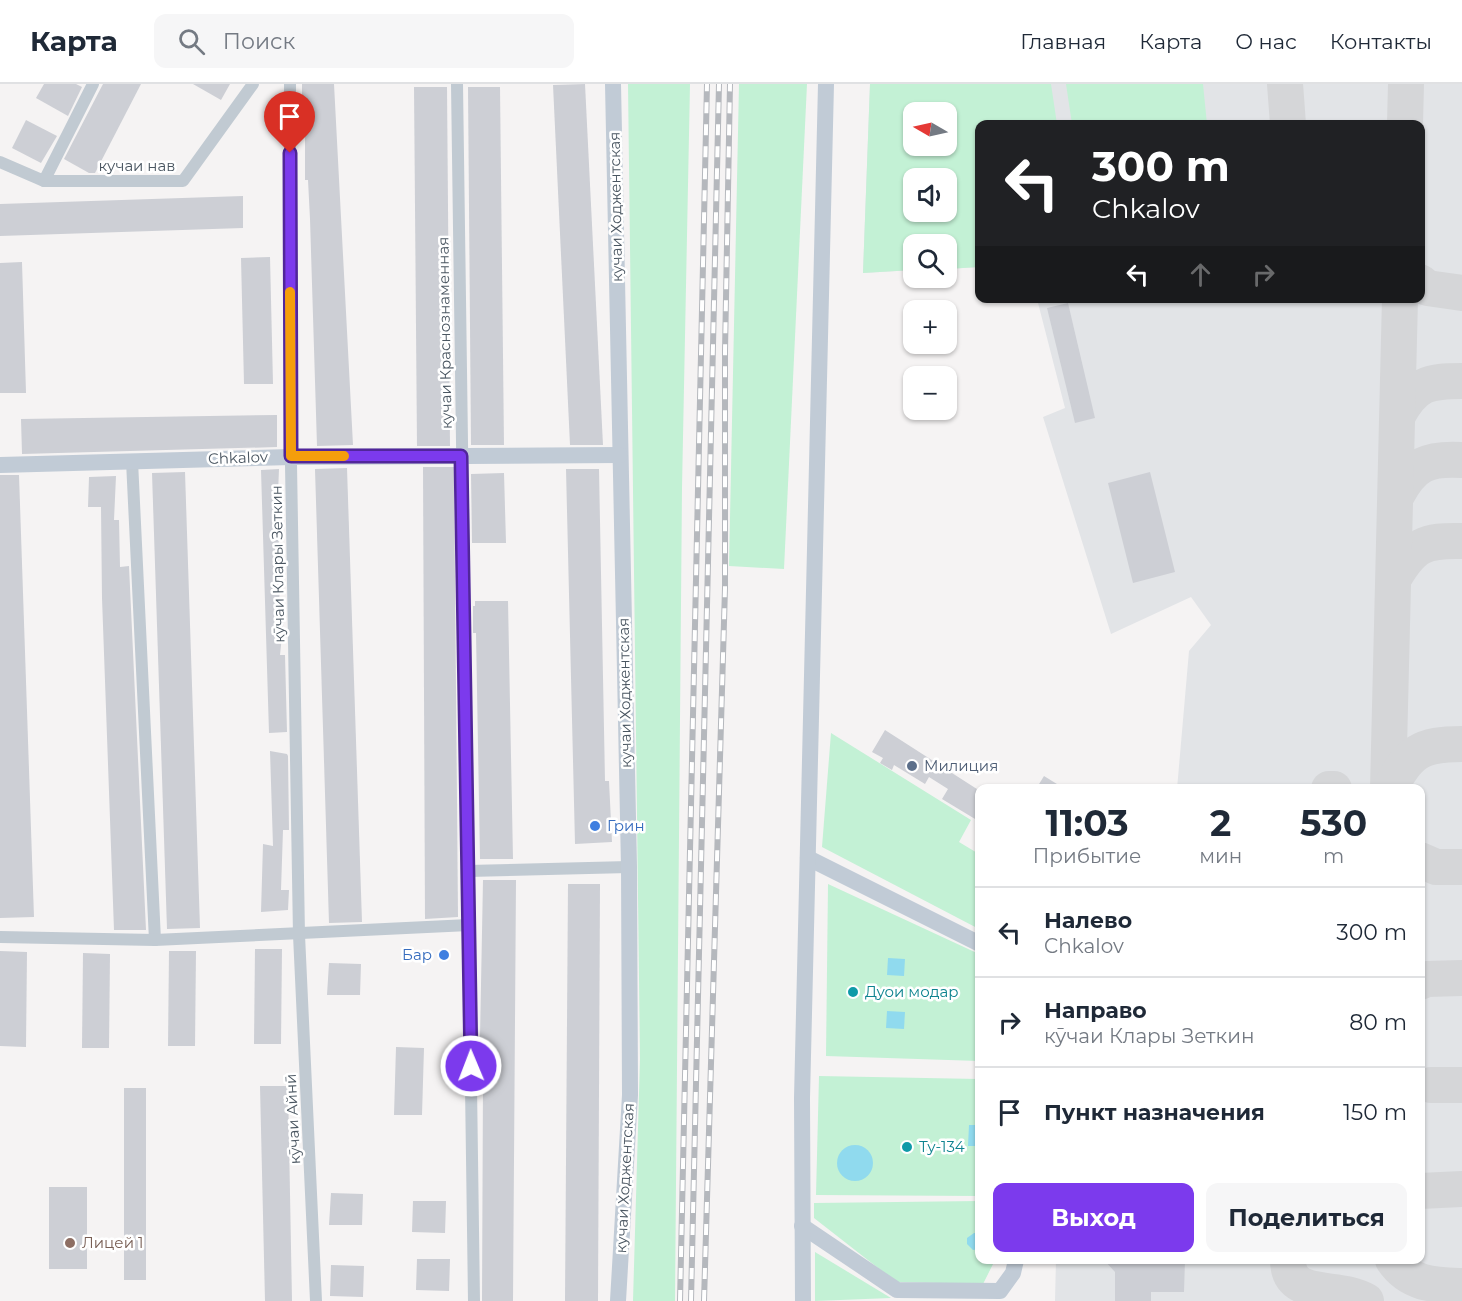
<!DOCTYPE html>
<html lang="ru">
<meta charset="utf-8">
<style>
body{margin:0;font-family:Montserrat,sans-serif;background:#f6f6f7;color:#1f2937;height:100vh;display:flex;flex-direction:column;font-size:22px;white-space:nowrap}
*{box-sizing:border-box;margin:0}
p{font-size:20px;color:#747a83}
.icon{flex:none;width:33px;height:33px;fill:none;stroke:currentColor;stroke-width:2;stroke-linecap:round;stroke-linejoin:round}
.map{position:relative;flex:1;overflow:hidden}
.details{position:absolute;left:975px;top:700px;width:450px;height:480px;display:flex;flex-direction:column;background:#fff;border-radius:12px;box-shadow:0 2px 4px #0004}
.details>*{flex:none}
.banner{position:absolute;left:975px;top:36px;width:450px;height:183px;border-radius:12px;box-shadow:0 2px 4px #0004;background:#202124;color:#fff;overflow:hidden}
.needle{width:39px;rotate:279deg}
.tools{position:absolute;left:903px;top:18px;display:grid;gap:12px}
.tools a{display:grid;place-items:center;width:54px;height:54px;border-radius:12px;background:#fff;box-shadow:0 2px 4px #0004;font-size:30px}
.pin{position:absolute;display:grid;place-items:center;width:51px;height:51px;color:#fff;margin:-62px -26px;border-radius:50% 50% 50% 0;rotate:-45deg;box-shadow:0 0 6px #0007}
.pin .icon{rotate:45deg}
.me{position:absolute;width:66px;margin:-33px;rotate:359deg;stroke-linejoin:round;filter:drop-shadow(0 0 4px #0008)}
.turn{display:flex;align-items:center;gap:21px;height:126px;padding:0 18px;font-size:27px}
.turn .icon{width:78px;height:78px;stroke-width:2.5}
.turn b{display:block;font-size:42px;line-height:51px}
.lanes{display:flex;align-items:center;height:57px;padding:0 18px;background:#0003;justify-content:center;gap:30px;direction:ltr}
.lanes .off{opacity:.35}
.eta{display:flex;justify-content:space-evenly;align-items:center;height:102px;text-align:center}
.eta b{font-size:36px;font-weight:700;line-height:42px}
.primary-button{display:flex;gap:12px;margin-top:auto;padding:12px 18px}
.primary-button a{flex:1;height:69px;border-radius:12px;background:#7c3aed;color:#fff;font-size:24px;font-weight:700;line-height:69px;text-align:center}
.primary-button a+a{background:#f6f6f7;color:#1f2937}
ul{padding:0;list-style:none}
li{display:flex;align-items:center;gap:18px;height:90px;padding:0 18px;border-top:2px solid #e0e1e3}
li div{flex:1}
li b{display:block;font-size:22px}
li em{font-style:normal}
header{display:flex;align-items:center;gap:36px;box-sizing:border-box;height:84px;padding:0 30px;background:#fff;border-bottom:2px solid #e0e1e3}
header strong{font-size:28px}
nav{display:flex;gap:33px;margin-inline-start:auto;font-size:21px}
.search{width:420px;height:54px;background:#f6f6f7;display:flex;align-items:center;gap:15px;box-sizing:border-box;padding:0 21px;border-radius:12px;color:#747a83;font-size:22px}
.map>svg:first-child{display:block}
</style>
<header>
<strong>Карта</strong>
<div class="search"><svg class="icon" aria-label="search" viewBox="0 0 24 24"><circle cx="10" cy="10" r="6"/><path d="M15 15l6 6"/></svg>Поиск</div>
<nav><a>Главная</a><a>Карта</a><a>О нас</a><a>Контакты</a></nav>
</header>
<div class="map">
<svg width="1462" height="1217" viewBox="0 0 1462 1217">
<rect width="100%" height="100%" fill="#f5f3f3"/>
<!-- airport -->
<path fill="#e2e4e7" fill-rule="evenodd" d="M870,0H1462V1217H1055L1056,1176H1420V705H1177L1189,567L1211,541L1191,513L1111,550L1043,333L1065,324L1037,215L1420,214V40H980L979,183L947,185L946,160H914L913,186L863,189ZM914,28H946V62H914ZM914,94H946V128H914Z"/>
<!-- green -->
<g fill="#c3f1d5" fill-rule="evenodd">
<path d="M628,0H690L682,404L675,1217H633L640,975Z"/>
<path d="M739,0H807L784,485L729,482Z"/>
<path d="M870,0H1051L1057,40H980L979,183L947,185L946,160H914L913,186L863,189ZM946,28V62H914V28ZM946,94V128H914V94Z"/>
<path d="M1066,0H1203L1207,40H1072Z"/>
<path d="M831,649L971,736L959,758L979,770V845L822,763Z"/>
<path d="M828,800L979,870V977L826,972Z"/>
<path d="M819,992L979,995V1112L816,1111Z"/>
<path d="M979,1117L980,1176H995L983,1200L896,1198L814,1134V1119Z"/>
<path d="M815,1168L891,1214L815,1217Z"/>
</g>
<!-- water -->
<g fill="#90daee">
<path d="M888,874L905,875L904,892L887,891Z"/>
<path d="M887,927L905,928L904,945L886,944Z"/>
<path d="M969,1041H979V1062H968Z"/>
<circle cx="855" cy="1079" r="18"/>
<path d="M979,1149V1165L973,1166L967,1160V1154L974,1149Z"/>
</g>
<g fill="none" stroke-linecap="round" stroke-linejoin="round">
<!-- taxiway -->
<g stroke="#d5d6d8" stroke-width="36">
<path d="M1285,0L1288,40"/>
<path d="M1405,40L1406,0"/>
<path d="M1420,198L1427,204L1462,209"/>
<path d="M1398,331C1415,300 1428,297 1462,297"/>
<path d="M1397,411C1413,380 1428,374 1462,376"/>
<path d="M1394,494C1413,461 1425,456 1462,457"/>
<path d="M1329,705H1334"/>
<path d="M1388,705L1400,214"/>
<path d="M1390,705C1408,668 1421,660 1462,660"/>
<path d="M1420,776L1436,783H1462"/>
<path d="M1420,898L1427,895L1462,894"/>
<path d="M1431,1001H1462"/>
<path d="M1420,1107L1462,1105"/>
<path d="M1288,1176C1288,1217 1338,1200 1366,1217"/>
<path d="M1393,1176C1410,1201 1435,1201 1462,1202"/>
</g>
</g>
<!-- building -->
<g fill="#cdcfd5">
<path d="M44,0H76L82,3L68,32L36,14Z"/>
<path d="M103,0H141L95,89H89L64,75Z"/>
<path d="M193,0H230L221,16Z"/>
<path d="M302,0H334L353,361L317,362L310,135L308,96H305V18H302Z"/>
<path d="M585,0L603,361H570L553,1Z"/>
<path d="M414,3H447L450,362H417Z"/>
<path d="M468,3H500L504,361H471Z"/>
<path d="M26,36L57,52L41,79L12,64Z"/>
<path d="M243,112V144L0,152V120Z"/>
<path d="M270,173L273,300H244L241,174Z"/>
<path d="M22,178L26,309H0V179Z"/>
<path d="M1068,219L1095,334L1075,339L1047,224Z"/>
<path d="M277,331V363L22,370L21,335Z"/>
<path d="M423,383H454L457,716L458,833L425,835Z"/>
<path d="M347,384L362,838L329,839L315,385Z"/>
<path d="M279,385L277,433L280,476H284L278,523H285L280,571H285L287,648L269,649L261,386Z"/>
<path d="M566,385H599L605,697H609L612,758L575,760Z"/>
<path d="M185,388L200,844L167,845L152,389Z"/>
<path d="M1150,388L1175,488L1133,499L1108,399Z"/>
<path d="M504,389L506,459H472L471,390Z"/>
<path d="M0,391H19L34,833L0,834Z"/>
<path d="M116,392L114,436H119L120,483L129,482L146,846H114L102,514L101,423H88L89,393Z"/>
<path d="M475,517H508L513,775H480L476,549H473V522H475Z"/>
<path d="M885,646L980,707V738L942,715L948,705L929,693L925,700L894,681L892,686L880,679L883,674L872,668Z"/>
<path d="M270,667L287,670L288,672L289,746H283L281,806H289L288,826L261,828L263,760L273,762Z"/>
<path d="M1044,692L1065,705H1036Z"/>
<path d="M483,796H516L513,1217H482L483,996H481L480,953Z"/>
<path d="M568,800H600L598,1217H565Z"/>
<path d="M255,865H282L281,960H254Z"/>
<path d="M0,867L27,868L26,963L0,962Z"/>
<path d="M169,867H196L195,962H168Z"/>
<path d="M83,869L110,870L109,964H82Z"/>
<path d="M329,879L361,880L360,911H327Z"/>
<path d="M396,963L424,964L422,1031H394Z"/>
<path d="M260,1002H288L292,1217H265Z"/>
<rect x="124" y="1004" width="22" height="192"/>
<rect x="49" y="1103" width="38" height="82"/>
<path d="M331,1109L363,1110L362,1141H329Z"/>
<path d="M413,1117H446L445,1149L412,1148Z"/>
<path d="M417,1175H450L449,1207L416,1206Z"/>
<path d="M1104,1176H1185L1184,1208H1151V1217H1115V1188Z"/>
<path d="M331,1181L364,1182L363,1213L330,1212Z"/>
</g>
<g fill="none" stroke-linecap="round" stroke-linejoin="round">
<!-- street -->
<g stroke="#c1cad2" stroke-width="12">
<path d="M290,0V322L299,851L316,1217"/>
<path d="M457,0L474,1217"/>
<path d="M0,78L44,97L93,0"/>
<path d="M44,97H183L253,0"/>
<path d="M132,377L155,856"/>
<path d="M468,787L629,783"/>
<path d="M0,853L155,856L469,841"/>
</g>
<!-- secondary -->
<g stroke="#c1cbd6" stroke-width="16">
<path d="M613,0L629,783L630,1011L618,1217"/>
<path d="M0,381L291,373L620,371"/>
<path d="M808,774L980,860"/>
<path d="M802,1142L897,1206L1000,1207L1013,1189L1016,1176"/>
<path d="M803,1217L802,1014L826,0"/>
</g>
<defs>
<g id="rail">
<path d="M680,1217L707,0"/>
<path d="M691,1217L719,0"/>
<path d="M704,1217L725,504V267L730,0"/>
</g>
</defs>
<!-- rail casing -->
<use href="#rail" stroke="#b5b8bd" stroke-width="6"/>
<!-- rail -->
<use href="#rail" stroke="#fff" stroke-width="4" stroke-dasharray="11" stroke-linecap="butt"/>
</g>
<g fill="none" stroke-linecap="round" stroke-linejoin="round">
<defs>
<path id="route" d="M290,69L291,372H461L471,982"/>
</defs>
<!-- route casing -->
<use href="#route" stroke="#51269a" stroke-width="15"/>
<!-- route -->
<use href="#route" stroke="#7c3aed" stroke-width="10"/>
<!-- slow -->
<path stroke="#f59e0b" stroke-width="10" d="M290,208L291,372H344"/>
</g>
<!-- markers -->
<circle fill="#5c6f8a" stroke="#fff" stroke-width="2" cx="912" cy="682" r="6"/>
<g fill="#3f7fe0" stroke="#fff" stroke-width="2">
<circle cx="595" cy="742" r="6"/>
<circle cx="444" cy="871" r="6"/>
</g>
<g fill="#0f9aa8" stroke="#fff" stroke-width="2">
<circle cx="853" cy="908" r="6"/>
<circle cx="907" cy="1063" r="6"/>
</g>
<circle fill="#8d6e63" stroke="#fff" stroke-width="2" cx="70" cy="1159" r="6"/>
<g text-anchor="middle" stroke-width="5" stroke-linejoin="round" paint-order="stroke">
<!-- street labels -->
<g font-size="15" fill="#4a5661" stroke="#fff">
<text x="137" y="87">кучаи нав</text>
<text transform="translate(616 123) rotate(-91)" y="5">кучаи Ходжентская</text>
<text transform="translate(445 249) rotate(-91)" y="5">кучаи Краснознаменная</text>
<text transform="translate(238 374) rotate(-2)" y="5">Chkalov</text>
<text transform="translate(278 480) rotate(-91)" y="5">кӯчаи Клары Зеткин</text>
<text transform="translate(625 609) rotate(-91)" y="5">кучаи Ходжентская</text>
<text transform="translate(293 1035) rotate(-93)" y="5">кӯчаи Айнӣ</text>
<text transform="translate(625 1094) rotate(-87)" y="5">кучаи Ходжентская</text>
</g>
<!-- service labels -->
<g font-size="15" fill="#4e5e75" stroke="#fff" text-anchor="start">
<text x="924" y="687">Милиция</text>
</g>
<!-- shop labels -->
<g font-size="15" fill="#366cbe" stroke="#fff" text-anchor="start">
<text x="607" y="747">Грин</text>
<text x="432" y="876" text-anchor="end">Бар</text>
</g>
<!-- culture labels -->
<g font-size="15" fill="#0d838f" stroke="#fff" text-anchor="start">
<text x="865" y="913">Дуои модар</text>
<text x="919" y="1068">Ту-134</text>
</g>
<!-- education labels -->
<g font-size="15" fill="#785e54" stroke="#fff" text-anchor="start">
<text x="82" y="1164">Лицей 1</text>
</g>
</g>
</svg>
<div class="tools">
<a><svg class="needle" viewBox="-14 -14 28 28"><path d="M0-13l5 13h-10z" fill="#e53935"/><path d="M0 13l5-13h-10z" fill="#747a83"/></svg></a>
<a><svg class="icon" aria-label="sound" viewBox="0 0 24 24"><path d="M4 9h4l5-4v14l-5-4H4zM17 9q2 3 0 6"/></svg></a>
<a><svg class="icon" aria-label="search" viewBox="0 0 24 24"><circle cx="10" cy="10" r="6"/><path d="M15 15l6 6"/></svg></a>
<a>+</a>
<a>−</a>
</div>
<div class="pin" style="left:290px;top:69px;background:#d93025"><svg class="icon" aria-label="arrive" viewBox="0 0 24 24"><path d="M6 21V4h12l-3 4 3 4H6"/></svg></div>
<svg class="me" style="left:471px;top:982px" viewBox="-20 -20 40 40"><circle r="17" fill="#7c3aed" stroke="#fff" stroke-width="3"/><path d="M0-11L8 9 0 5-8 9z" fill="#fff"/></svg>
<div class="banner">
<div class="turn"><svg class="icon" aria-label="left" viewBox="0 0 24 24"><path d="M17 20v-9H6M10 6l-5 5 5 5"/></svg><div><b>300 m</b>Chkalov</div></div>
<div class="lanes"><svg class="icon" aria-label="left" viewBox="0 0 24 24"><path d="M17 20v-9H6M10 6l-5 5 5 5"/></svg><svg class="icon off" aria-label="ahead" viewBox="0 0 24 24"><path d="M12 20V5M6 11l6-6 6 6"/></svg><svg class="icon off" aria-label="right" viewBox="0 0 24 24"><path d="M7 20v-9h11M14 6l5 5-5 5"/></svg></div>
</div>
<section class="details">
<div class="eta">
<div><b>11:03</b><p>Прибытие</p></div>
<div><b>2</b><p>мин</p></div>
<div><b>530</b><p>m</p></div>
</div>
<ul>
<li><svg class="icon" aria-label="left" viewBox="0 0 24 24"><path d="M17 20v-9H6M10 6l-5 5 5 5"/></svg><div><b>Налево</b><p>Chkalov</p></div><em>300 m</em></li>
<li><svg class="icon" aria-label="right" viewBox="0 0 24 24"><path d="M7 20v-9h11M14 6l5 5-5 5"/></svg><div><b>Направо</b><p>кӯчаи Клары Зеткин</p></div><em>80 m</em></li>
<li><svg class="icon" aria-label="arrive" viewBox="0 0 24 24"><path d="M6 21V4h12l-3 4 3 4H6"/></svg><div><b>Пункт назначения</b></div><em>150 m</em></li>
</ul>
<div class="primary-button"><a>Выход</a><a>Поделиться</a></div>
</section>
</div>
